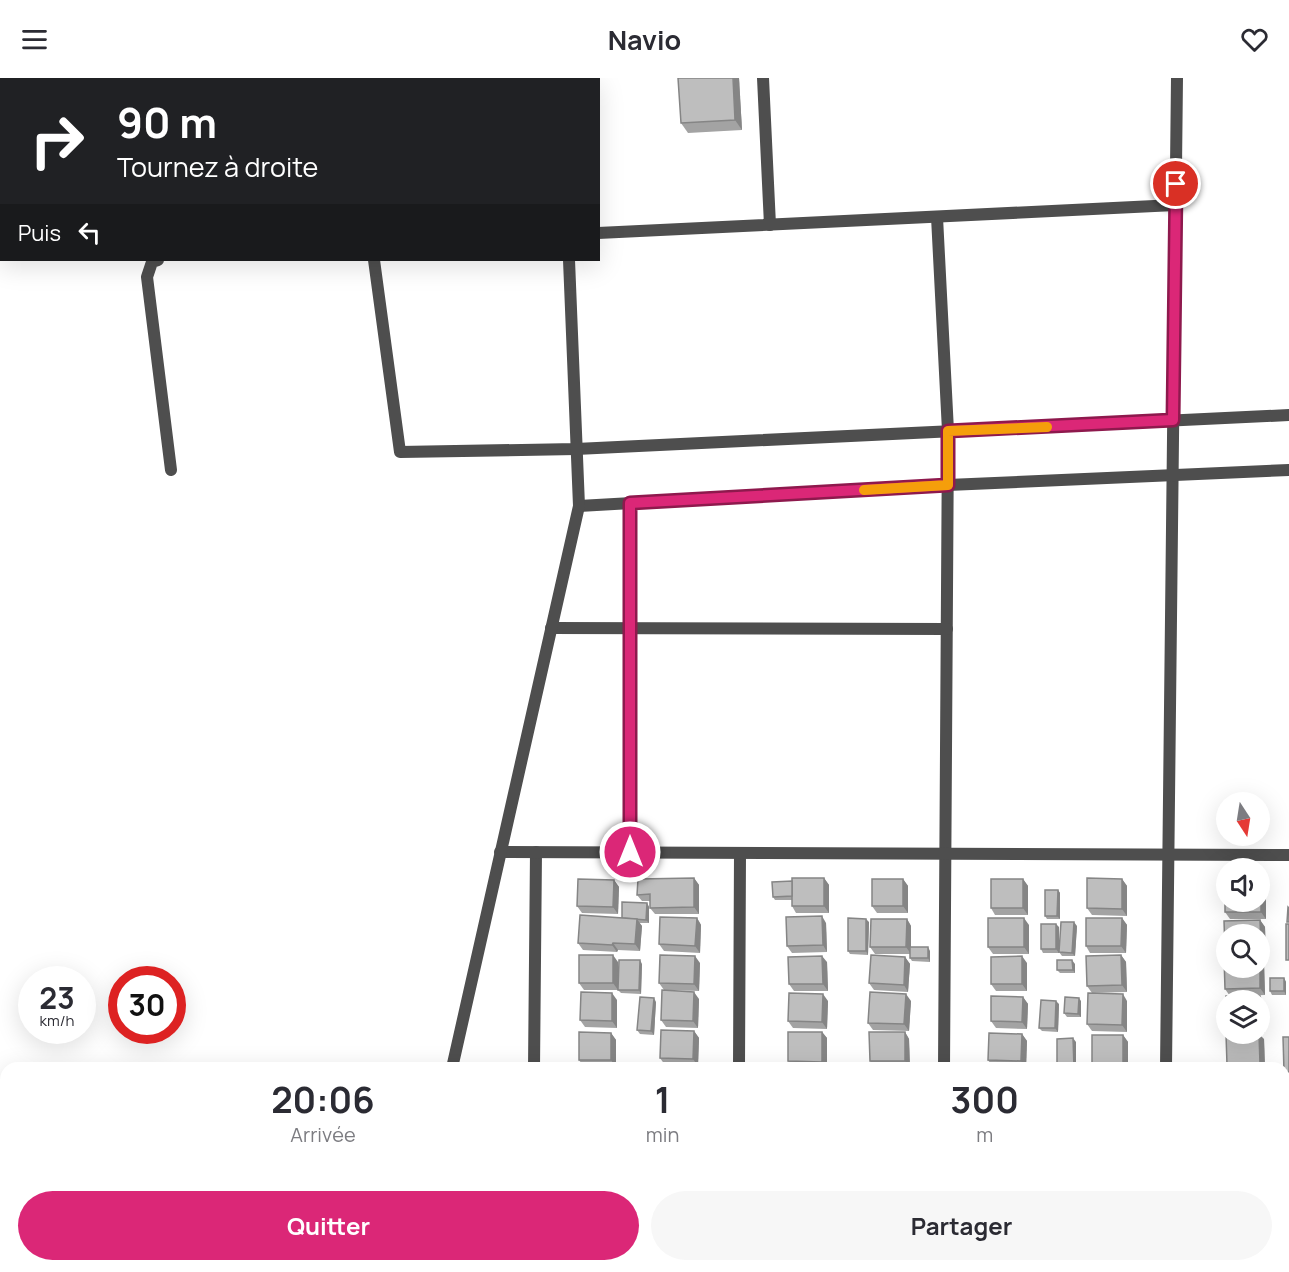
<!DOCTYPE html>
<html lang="fr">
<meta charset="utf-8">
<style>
body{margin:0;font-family:Manrope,sans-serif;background:#f7f7f7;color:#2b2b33;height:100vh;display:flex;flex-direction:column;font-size:22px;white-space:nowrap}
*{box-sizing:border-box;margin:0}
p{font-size:20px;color:#7c7c81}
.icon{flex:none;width:33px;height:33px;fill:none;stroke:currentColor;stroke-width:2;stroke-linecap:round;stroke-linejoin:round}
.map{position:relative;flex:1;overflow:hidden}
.side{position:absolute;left:0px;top:984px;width:1290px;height:210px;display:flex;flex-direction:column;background:#fff;border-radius:18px 18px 0 0;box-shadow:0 6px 24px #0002}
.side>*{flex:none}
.banner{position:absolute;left:0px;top:0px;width:600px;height:183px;box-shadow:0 6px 24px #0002;background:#202124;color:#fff;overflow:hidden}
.needle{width:39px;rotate:168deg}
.buttons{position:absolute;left:1216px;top:714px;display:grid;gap:12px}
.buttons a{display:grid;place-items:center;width:54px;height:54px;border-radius:50%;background:#fff;box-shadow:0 6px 24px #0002;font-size:30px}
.speed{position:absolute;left:18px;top:888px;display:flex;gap:12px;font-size:30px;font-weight:700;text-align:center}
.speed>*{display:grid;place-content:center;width:78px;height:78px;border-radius:50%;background:#fff;box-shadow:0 6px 24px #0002;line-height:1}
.speed small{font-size:15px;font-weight:400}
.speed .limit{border:9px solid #d22;background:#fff;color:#111}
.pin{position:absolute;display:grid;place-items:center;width:51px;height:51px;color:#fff;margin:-26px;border:3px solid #fff;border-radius:50%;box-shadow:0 2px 6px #0007}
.me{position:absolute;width:66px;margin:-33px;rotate:0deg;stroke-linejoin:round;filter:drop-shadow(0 0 4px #0008)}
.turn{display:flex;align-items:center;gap:21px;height:126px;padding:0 18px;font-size:27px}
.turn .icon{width:78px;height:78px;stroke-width:2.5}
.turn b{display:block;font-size:42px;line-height:51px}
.then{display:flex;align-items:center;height:57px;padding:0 18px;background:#0003;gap:12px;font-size:22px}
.eta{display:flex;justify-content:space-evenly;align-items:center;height:102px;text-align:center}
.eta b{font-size:36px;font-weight:700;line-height:42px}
.cta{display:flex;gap:12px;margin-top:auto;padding:12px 18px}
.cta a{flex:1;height:69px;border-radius:36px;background:#db2777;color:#fff;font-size:24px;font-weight:700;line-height:69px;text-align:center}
.cta a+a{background:#f7f7f7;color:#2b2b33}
header{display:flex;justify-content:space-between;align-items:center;height:78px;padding:0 18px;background:#fff;font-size:27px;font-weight:700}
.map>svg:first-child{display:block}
</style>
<header><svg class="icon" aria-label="menu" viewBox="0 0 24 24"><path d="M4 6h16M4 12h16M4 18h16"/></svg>Navio<svg class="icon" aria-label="heart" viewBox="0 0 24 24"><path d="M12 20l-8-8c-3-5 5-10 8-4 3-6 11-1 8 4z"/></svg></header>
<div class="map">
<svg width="1289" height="1194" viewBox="0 0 1289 1194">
<rect width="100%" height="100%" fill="#fff"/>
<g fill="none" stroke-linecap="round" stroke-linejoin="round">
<!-- service -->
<path stroke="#4e4e4e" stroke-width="12" d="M158,182L152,184L147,199L171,392"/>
<!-- minor -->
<g stroke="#4e4e4e" stroke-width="12">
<path d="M349,0V2"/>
<path d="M763,0L770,147"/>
<path d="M937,139L948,353L944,990"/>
<path d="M598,155L1175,127"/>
<path d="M374,182L400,374L576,371L1289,337"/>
<path d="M630,425V774"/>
<path d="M551,550L947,551"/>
<path d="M534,990L536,774"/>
<path d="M739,990L740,775"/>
<path d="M1166,990L1177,0"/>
<path d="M533,1194V1188"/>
<path d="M738,1194V1188"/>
<path d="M943,1194V1188"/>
<path d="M1163,1194V1188"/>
</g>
<!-- tertiary -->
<g stroke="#4e4e4e" stroke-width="12">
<path d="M561,0V2"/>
<path d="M579,428L948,407L1289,392"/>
<path d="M500,774L1289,777"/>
<path d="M452,990L579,428L569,182"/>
<path d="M406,1194L407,1188"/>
</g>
</g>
<!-- wall -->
<g fill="#a3a3a3">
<path d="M739,0L742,52L688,55L681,45Z"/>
<path d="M694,800L699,807V836H655L650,830V823H642L637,817Z"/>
<path d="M824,800L829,807V835H796L792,828V822H775L773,819L792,803Z"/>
<path d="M903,801L908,808V835H877L872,828Z"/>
<path d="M1023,801L1028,808V837H995L991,830Z"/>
<path d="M1122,801L1127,808V838L1092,837L1087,830Z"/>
<path d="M614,802L619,809L618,836L582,835L577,828Z"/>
<path d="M1261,802L1266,809V841H1230L1225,834Z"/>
<path d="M1058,812L1060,815V841H1047L1045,838Z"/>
<path d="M647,825L649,829V845H639L642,848L640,873L618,872L617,874L583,872L578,865Z"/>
<path d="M697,840L701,847L700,875L664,873L659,866Z"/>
<path d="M1122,840L1127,847L1126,875H1090L1086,868Z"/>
<path d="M907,841L911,848V869L930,873V884L912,883L910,880V876H875L870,869Z"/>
<path d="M1260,842L1265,849L1266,879H1260L1264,885L1265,917L1234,918H1260L1265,925V955H1260V922H1227V950L1226,948V918H1230L1225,911L1224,879H1227V890H1260V856H1227V876L1225,873L1224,843Z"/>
<path d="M869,844L868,877L850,876L848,873Z"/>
<path d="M826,845L827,874L792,875L787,868Z"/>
<path d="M1029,847V876H993L988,869Z"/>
<path d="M1077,848L1075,878H1062L1059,874Z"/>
<path d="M1059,849V875H1043L1041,871Z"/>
<path d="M1121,877L1126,884L1127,914L1092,915L1087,908Z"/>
<path d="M905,879L910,886L908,914L874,912L869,905Z"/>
<path d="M618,884V912H584L579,905Z"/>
<path d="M827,884L828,913H794L789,906Z"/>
<path d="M700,885L699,913L664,912L659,905Z"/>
<path d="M1027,885V913H996L991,906Z"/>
<path d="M642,886L641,916L621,915L618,912Z"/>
<path d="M1075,886V895H1060L1057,892Z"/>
<path d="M1284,900L1286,904V917H1272L1270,913Z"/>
<path d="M1023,919L1028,926L1027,951L996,950L991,943Z"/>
<path d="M699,921L698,950L666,949L661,942Z"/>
<path d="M617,922V950L585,949L580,942Z"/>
<path d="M828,923L827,951L793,950L788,943Z"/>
<path d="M911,923L909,953L873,952L868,945Z"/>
<path d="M1081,923V939H1067L1064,935Z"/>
<path d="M1127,923V954L1092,953L1087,946Z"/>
<path d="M656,924L654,957L640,956L637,952Z"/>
<path d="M1059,926L1058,954L1042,953L1039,950Z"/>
<path d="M694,953L699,960L698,988L665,987L660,980Z"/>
<path d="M822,954L827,960V990H792L788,983Z"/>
<path d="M905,954L909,961L910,990H875L870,983Z"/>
<path d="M611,955L616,962V989H584L579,982Z"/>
<path d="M1022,956L1027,963L1026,990L993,989L988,982Z"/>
<path d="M1123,957L1128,964V990H1095L1092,985Z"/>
<path d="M1264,961L1265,990H1229L1227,987Z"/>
</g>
<!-- shaded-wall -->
<g fill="#858585">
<path d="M733,0H739L742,52L735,42Z"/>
<path d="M694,800L699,807V836L694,829Z"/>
<path d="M824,800L829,807V835L824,828Z"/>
<path d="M903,801L908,808V835L903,828Z"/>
<path d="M1023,801L1028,808V837L1023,830Z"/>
<path d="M1122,801L1127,808V838L1122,831Z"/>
<path d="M614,802L619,809L618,836L613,829Z"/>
<path d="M1261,802L1266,809V841L1261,834Z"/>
<path d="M1058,812L1060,815V841L1057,838Z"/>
<path d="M647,825L649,829V845L646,842Z"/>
<path d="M822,838L826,845L827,874L823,867Z"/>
<path d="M697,840L701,847L700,875L695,868Z"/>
<path d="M1024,840L1029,847V876L1024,869Z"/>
<path d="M1122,840L1127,847L1126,875L1121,868Z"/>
<path d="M637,841L642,848L640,873L635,866Z"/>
<path d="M866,841L869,844L868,877L866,873Z"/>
<path d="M907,841L911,848V876L906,869Z"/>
<path d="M1260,842L1265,849L1266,879L1261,872Z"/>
<path d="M1074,844L1077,848L1075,878L1072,875Z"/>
<path d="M1056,846L1059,849V875L1056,871Z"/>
<path d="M613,865L618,872L617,874L612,867Z"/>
<path d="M928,869L930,873V884L928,880Z"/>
<path d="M613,877L618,884V912L613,905Z"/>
<path d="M1121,877L1126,884L1127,914L1122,907Z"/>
<path d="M695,878L700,885L699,913L694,906Z"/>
<path d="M822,878L827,884L828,913L823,906Z"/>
<path d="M1022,878L1027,885V913L1022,906Z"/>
<path d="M905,879L910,886L908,914L904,907Z"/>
<path d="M1260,879L1264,885L1265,917L1260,910Z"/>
<path d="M640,882L642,886L641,916L639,912Z"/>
<path d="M1072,882L1075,886V895L1073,892Z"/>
<path d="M1284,900L1286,904V917L1284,913Z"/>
<path d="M694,914L699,921L698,950L693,943Z"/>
<path d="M612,915L617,922V950L612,943Z"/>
<path d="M823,916L828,923L827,951L822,944Z"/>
<path d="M906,916L911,923L909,953L904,946Z"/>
<path d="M1123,916L1127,923V954L1122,947Z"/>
<path d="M1260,918L1265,925V955L1260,949Z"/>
<path d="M1023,919L1028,926L1027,951L1022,944Z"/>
<path d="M654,920L656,924L654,957L651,953Z"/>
<path d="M1079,920L1081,923V939L1078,936Z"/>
<path d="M1056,923L1059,926L1058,954L1055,950Z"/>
<path d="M694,953L699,960L698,988L693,981Z"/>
<path d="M822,954L827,960V990L822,984Z"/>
<path d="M905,954L909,961L910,990L905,983Z"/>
<path d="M611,955L616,962V989L611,982Z"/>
<path d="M1022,956L1027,963L1026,990L1021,983Z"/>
<path d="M1259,956L1264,961L1265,990H1263L1260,986Z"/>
<path d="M1123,957L1128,964V990H1126L1123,985Z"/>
<path d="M1073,960L1076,964V990H1074Z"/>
</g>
<!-- building -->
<g fill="#bebebe" stroke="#858585" stroke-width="1.5">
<path d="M678,0H733L735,42L681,45Z"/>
<path d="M694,800V829L650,830V816L637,817L638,801Z"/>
<rect x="792" y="800" width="32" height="28"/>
<path d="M1087,800L1122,801V831L1087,830Z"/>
<path d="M578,801L614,802L613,829L577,828Z"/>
<rect x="872" y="801" width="31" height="27"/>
<rect x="991" y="801" width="32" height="29"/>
<path d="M1225,802H1227V824H1260V802H1261V834H1225Z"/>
<path d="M792,803V818L773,819L772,804Z"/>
<path d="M1045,812H1058L1057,838H1045Z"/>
<path d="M622,824L647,825L646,842L622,840Z"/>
<path d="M1288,829L1289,830V844H1287Z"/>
<path d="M580,837L637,841L635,866L613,865L612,867L578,865Z"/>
<path d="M822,838L823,867L787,868L786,839Z"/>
<path d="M660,839L697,840L695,868L659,866Z"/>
<path d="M848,840L866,841V873H848Z"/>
<rect x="988" y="840" width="36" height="29"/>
<path d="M1086,840H1122L1121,868H1086Z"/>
<path d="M871,841H907L906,869H870Z"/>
<path d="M1260,842L1261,872H1260V856H1227V873H1225L1224,843Z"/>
<path d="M1061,844H1074L1072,875L1059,874Z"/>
<rect x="1041" y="846" width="15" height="25"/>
<rect x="1286" y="846" width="3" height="36"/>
<rect x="910" y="869" width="18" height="11"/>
<rect x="579" y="877" width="34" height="28"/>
<path d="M660,877L695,878L694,906L659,905Z"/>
<path d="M871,877L905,879L904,907L869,905Z"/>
<path d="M1121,877L1122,907L1087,908L1086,878Z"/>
<path d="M822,878L823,906H789L788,879Z"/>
<path d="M1022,878V906H991V879Z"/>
<path d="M1224,879H1227V890H1260V910L1225,911Z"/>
<path d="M619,882H640L639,912H618Z"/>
<path d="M1057,882H1072L1073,892H1057Z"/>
<rect x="1270" y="900" width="14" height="13"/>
<path d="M662,912L694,914L693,943L661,942Z"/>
<path d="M581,914L612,915V943L580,942Z"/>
<path d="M870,914L906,916L904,946L868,945Z"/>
<path d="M789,915L823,916L822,944L788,943Z"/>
<path d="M1088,915L1123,916L1122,947L1087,946Z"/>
<path d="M991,918L1023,919L1022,944L991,943Z"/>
<path d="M1226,918H1260V949V922H1227V948H1226Z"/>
<path d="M640,919L654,920L651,953L637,952Z"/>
<path d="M1065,919L1079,920L1078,936L1064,935Z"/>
<path d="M1041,922L1056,923L1055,950H1039Z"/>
<path d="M661,952L694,953L693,981L660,980Z"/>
<path d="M579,954L611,955V982H579Z"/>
<path d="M788,954H822V984L788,983Z"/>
<path d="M869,954H905V983H870Z"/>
<path d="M989,955L1022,956L1021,983L988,982Z"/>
<path d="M1226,956H1259L1260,986L1227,987Z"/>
<rect x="1092" y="957" width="31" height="28"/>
<path d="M1283,959H1289V994H1284Z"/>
<path d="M1073,960L1074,990H1057V961Z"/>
<path d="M644,988L683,990H644Z"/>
</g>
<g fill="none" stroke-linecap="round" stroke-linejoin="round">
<defs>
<path id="route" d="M630,774V425L948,407V353L1173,342L1176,106"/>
</defs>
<!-- route casing -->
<use href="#route" stroke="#8e194d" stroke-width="15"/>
<!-- route -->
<use href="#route" stroke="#db2777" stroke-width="10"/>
<!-- slow -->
<path stroke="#f59e0b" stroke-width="10" d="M864,412L948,407V353L1047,349"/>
</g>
</svg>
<div class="buttons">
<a><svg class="needle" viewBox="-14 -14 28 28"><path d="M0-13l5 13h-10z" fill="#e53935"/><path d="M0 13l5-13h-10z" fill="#7c7c81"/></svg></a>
<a><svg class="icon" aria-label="sound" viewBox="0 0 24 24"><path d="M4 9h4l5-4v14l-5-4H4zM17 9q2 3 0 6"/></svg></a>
<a><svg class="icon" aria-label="search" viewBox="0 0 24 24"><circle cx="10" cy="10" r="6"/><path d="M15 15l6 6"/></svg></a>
<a><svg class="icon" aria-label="layers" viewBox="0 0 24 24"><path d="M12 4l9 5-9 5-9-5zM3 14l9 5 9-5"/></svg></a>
</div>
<div class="speed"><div>23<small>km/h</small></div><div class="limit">30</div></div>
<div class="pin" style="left:1176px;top:106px;background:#d93025"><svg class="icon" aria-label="arrive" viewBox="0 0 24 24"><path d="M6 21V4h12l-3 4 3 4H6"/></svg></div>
<svg class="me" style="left:630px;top:774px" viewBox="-20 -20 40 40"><circle r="17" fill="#db2777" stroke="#fff" stroke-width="3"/><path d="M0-11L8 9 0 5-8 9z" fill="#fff"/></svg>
<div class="banner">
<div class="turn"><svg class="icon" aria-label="right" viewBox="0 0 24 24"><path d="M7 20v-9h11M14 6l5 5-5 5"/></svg><div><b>90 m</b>Tournez à droite</div></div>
<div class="then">Puis<svg class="icon" aria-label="left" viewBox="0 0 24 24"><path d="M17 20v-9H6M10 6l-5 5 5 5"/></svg></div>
</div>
<section class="side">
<div class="eta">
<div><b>20:06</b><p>Arrivée</p></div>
<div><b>1</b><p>min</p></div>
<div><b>300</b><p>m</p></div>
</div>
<div class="cta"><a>Quitter</a><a>Partager</a></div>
</section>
</div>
